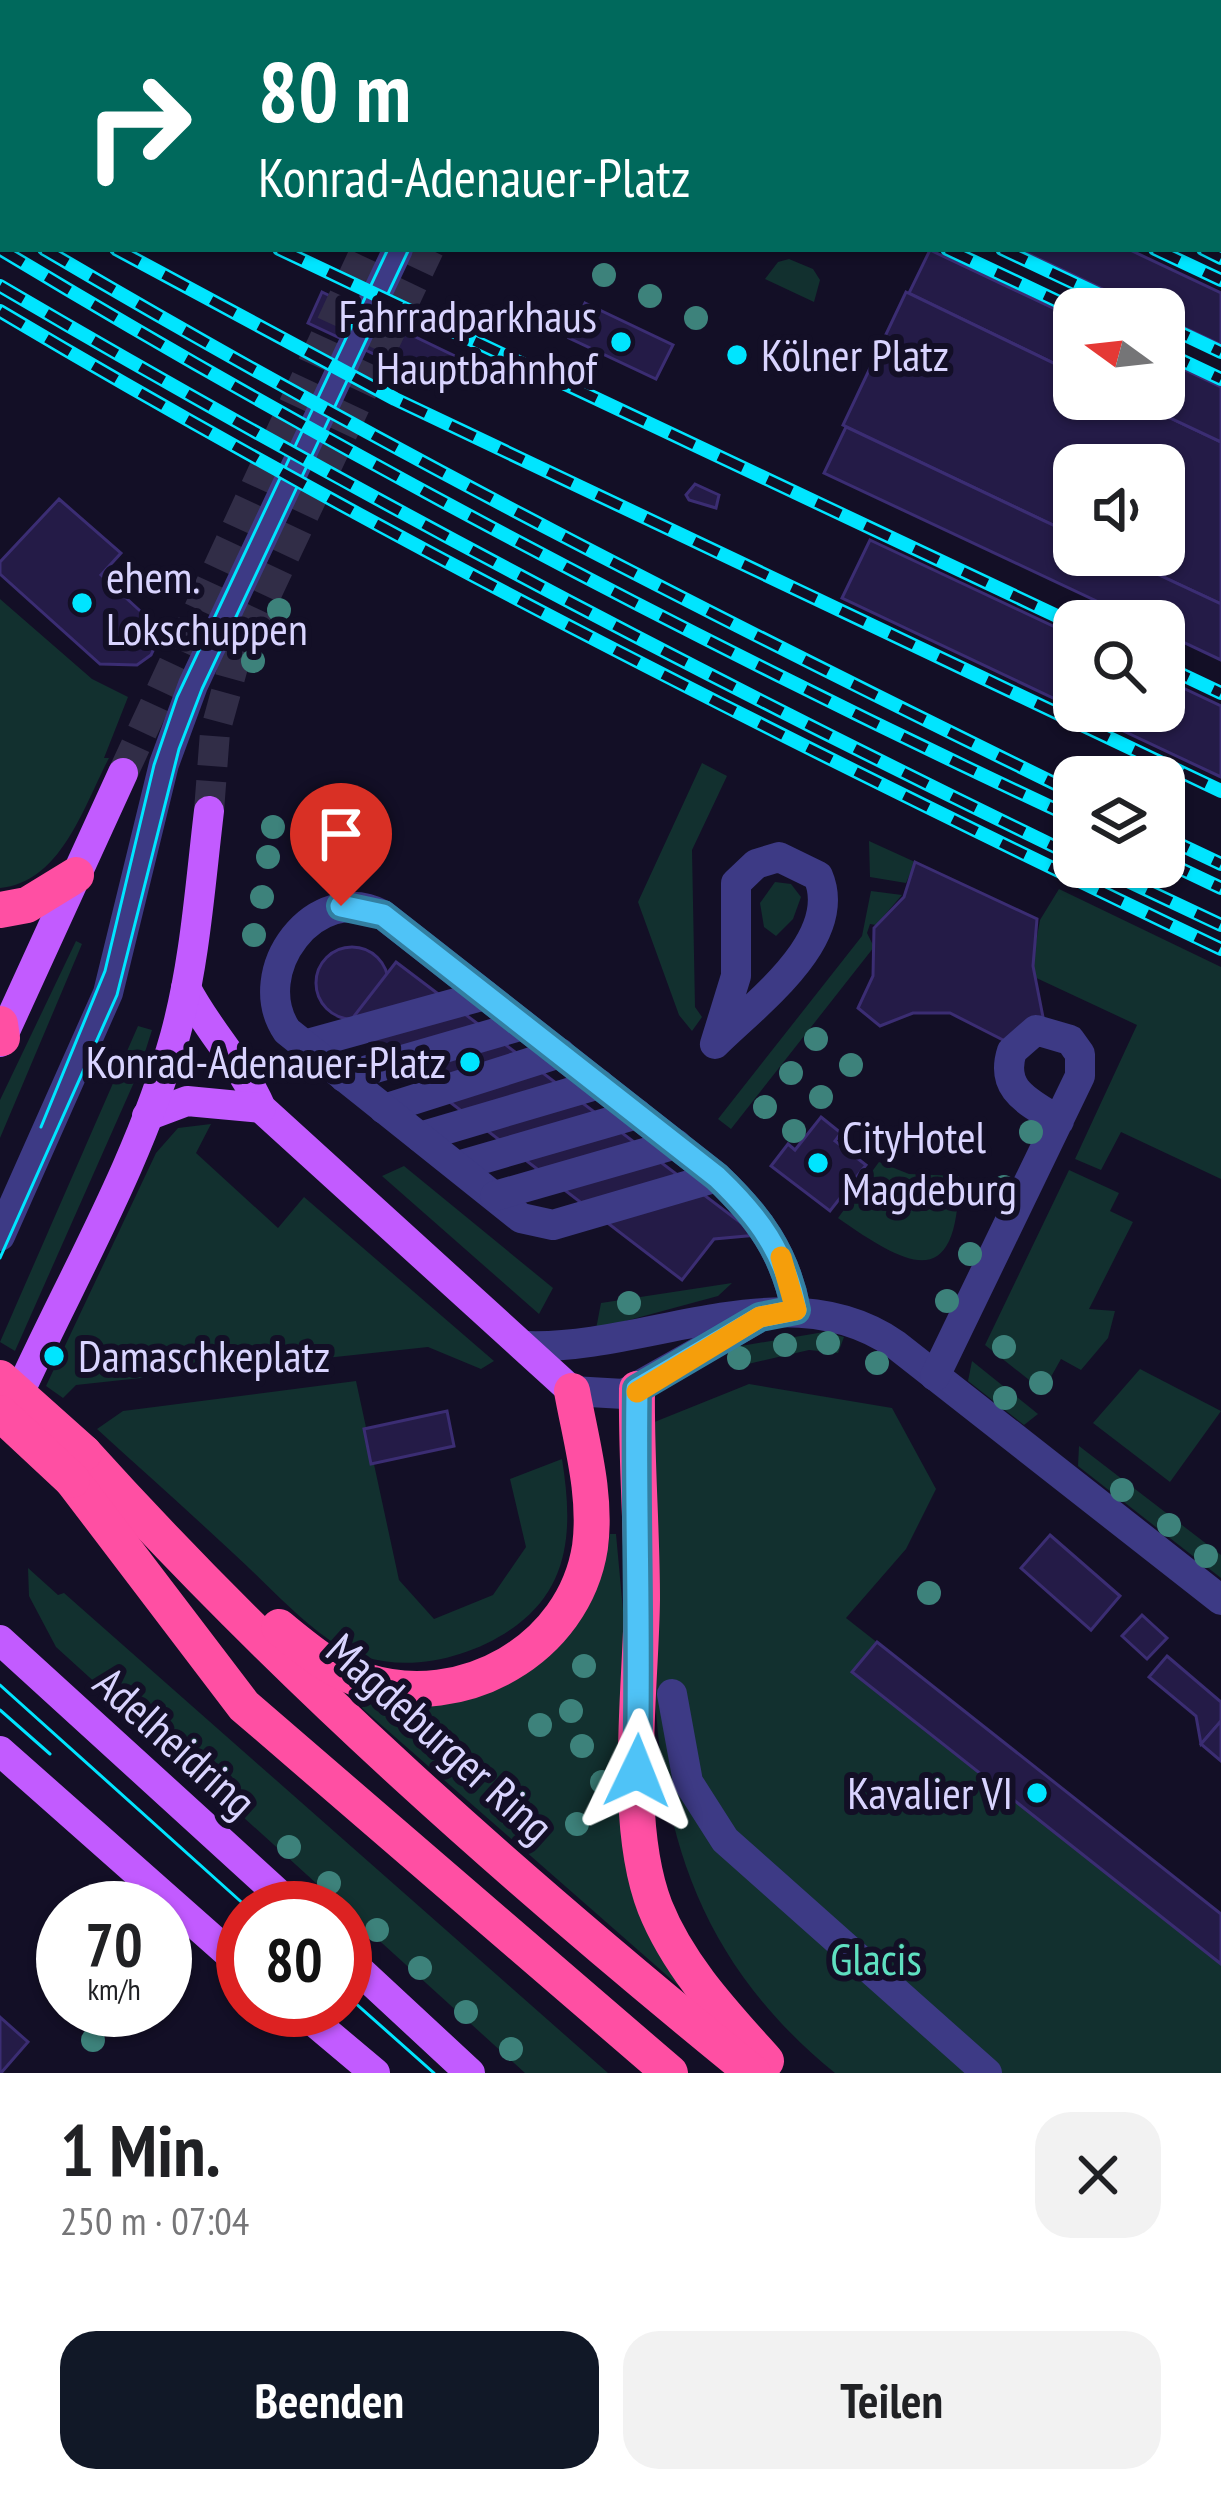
<!DOCTYPE html>
<html lang="de">
<meta charset="utf-8">
<style>
body{margin:0;font-family:"PT Sans Narrow",sans-serif;background:#f2f2f2;color:#202124;height:100vh;display:flex;flex-direction:column;font-size:45px;white-space:nowrap}
*{box-sizing:border-box;margin:0}
p{font-size:39px;color:#757577}
.icon{flex:none;width:66px;height:66px;fill:none;stroke:currentColor;stroke-width:2;stroke-linecap:round;stroke-linejoin:round}
.map{position:relative;height:2073px;overflow:hidden}
.panel{display:flex;flex-direction:column;background:#fff;flex:1}
.panel>*{flex:none}
.top-card{position:absolute;left:0px;top:0px;width:1221px;height:252px;box-shadow:0 3px 9px #0004;background:#00695c;color:#fff;overflow:hidden}
.needle{width:78px;rotate:285deg}
.fabs{position:absolute;left:1053px;top:288px;display:grid;gap:24px}
.fabs a{display:grid;place-items:center;width:132px;height:132px;border-radius:24px;background:#fff;box-shadow:0 3px 9px #0004;font-size:60px}
.speed{position:absolute;left:36px;top:1881px;display:flex;gap:24px;font-size:60px;font-weight:700;text-align:center}
.speed>*{display:grid;place-content:center;width:156px;height:156px;border-radius:50%;background:#fff;box-shadow:0 3px 9px #0004;line-height:1}
.speed small{font-size:30px;font-weight:400}
.speed .limit{border:18px solid #d22;background:#fff;color:#111}
.pin{position:absolute;display:grid;place-items:center;width:102px;height:102px;color:#fff;margin:-123px -51px;border-radius:50% 50% 50% 0;rotate:-45deg;box-shadow:0 0 12px #0007}
.pin .icon{rotate:45deg}
.me{position:absolute;width:132px;margin:-66px;rotate:2deg;stroke-linejoin:round;filter:drop-shadow(0 0 9px #0008)}
.turn{display:flex;align-items:center;gap:42px;height:252px;padding:0 60px;font-size:54px}
.turn .icon{width:156px;height:156px;stroke-width:2.5}
.turn b{display:block;font-size:84px;line-height:102px}
.round{display:grid;place-items:center;flex:none;width:126px;height:126px;border-radius:36px;background:#f2f2f2}
.overview{display:flex;align-items:center;justify-content:space-between;height:204px;padding:0 60px}
h1{font-size:72px;font-weight:600;line-height:90px}
.action{display:flex;gap:24px;margin-top:auto;padding:24px 60px}
.action a{flex:1;height:138px;border-radius:36px;background:#111827;color:#fff;font-size:48px;font-weight:600;line-height:138px;text-align:center}
.action a+a{background:#f2f2f2;color:#202124}
.map>svg:first-child{display:block}
</style>
<div class="map">
<svg width="1221" height="2073" viewBox="0 0 1221 2073">
<rect width="100%" height="100%" fill="#130f26"/>
<!-- green -->
<g fill="#12302f">
<path d="M789,259L813,269L820,280L814,302L765,279L778,262Z"/>
<path d="M0,599L92,679L128,697L104,758H109C84,805 62,882 0,888Z"/>
<path d="M702,763L727,776L692,850L695,1007L702,1017L692,1031L679,1015L638,902Z"/>
<path d="M869,841L915,862L906,883L870,877Z"/>
<path d="M775,882L791,884L801,897L793,919L776,936L764,927L760,903Z"/>
<path d="M1059,889L1221,967V1179L1121,1132L1101,1170L1075,1159L1137,1025L1030,975L1040,920Z"/>
<path d="M871,891L902,895L876,925L870,924L867,933L874,947L731,1129L718,1119L862,936Z"/>
<path d="M76,941L82,944L0,1138V1100Z"/>
<path d="M138,1026L152,1030L139,1071L15,1351L0,1342Z"/>
<path d="M211,1124L196,1153L278,1228L304,1197L494,1361L481,1369L428,1347L76,1385L63,1398L46,1386L156,1153L178,1128Z"/>
<path d="M879,1162L909,1174L959,1176C958,1292 912,1270 838,1218Z"/>
<path d="M404,1166L553,1288L539,1314L382,1176Z"/>
<path d="M1069,1170L1119,1193L1110,1211L1133,1222L1089,1309L1115,1311L1108,1338L1081,1370L1061,1359L1043,1391L985,1345Z"/>
<path d="M732,1283L718,1296L596,1329L601,1303Z"/>
<path d="M824,1332L844,1337L838,1353L809,1350L739,1366L730,1361L735,1347Z"/>
<path d="M972,1361L1038,1414L1024,1425L968,1381Z"/>
<path d="M1140,1369L1221,1411L1170,1482L1093,1423Z"/>
<path d="M356,1381L399,1580L434,1619L493,1595L526,1547L510,1479L562,1459C572,1522 573,1583 517,1625C466,1663 384,1680 328,1639C294,1615 264,1581 233,1553C188,1511 142,1470 97,1429L123,1411Z"/>
<path d="M749,1384L892,1408L936,1489L906,1549L846,1618L1221,1913V2073H835C617,1896 657,1674 652,1423Z"/>
<path d="M1079,1446L1221,1555V1578L1078,1466Z"/>
<path d="M610,1534H616L626,1643L679,1986L362,1708L366,1702C482,1727 595,1654 610,1534Z"/>
<path d="M28,1568L58,1595L64,1593L608,2073H525L56,1647L29,1596Z"/>
</g>
<!-- building -->
<g fill="#241b47" stroke="#3b2d73" stroke-width="3">
<path d="M914,0H1040L1038,3Z"/>
<path d="M1040,0H1221V127L1218,3Z"/>
<path d="M1018,249H1128L1221,293V345L1164,318V309H1145Z"/>
<path d="M930,250L1074,318V373L909,293Z"/>
<path d="M322,292L459,358L446,388L308,323Z"/>
<path d="M906,292L1074,373V399H1130L1221,442V604L1116,555H1164V465H1074V535L843,425Z"/>
<path d="M585,303L673,345L656,379L569,338Z"/>
<path d="M1164,360L1221,387V442L1130,399H1164Z"/>
<path d="M846,427L1074,535V555H1116L1221,604V660L1164,633V621H1139L824,473Z"/>
<path d="M695,484L719,495L716,508L689,500L686,495Z"/>
<path d="M59,499L121,553L101,575L162,631L151,655L137,665L100,664L0,574V562Z"/>
<path d="M870,540L1074,636V708L842,598Z"/>
<path d="M1164,679L1221,706V777L1081,711H1164Z"/>
<path d="M915,862L1037,919L1033,966L1043,1017L1009,1043L950,1013H913L880,1026L858,1008L873,976L874,928L904,897Z"/>
<circle cx="352" cy="983" r="36"/>
<path d="M396,962L757,1235L714,1239L682,1280L348,1024Z"/>
<path d="M821,1117L841,1133L835,1141L866,1165L830,1211L771,1166L788,1144L795,1150Z"/>
<path d="M447,1411L454,1446L371,1464L364,1429Z"/>
<path d="M1050,1535L1120,1596L1091,1630L1021,1568Z"/>
<path d="M1142,1615L1167,1638L1147,1659L1122,1636Z"/>
<path d="M877,1642L1221,1914V1964L852,1672Z"/>
<path d="M1167,1656L1221,1702V1721L1201,1744L1196,1716L1149,1677Z"/>
<path d="M1221,1721V1761L1201,1744Z"/>
<path d="M0,2017L28,2042L1,2073H0Z"/>
</g>
<g fill="none" stroke-linecap="round" stroke-linejoin="round">
<!-- major-tunnel -->
<g stroke="#312d47" stroke-width="30" stroke-dasharray="30 15" stroke-linecap="butt">
<path d="M484,3L485,0"/>
<path d="M546,3L547,0"/>
<path d="M123,773L366,249"/>
<path d="M209,811L215,732L234,663L429,249"/>
</g>
<!-- minor -->
<g stroke="#3d3a85" stroke-width="30">
<path d="M514,3L516,0"/>
<path d="M779,857L818,876C845,939 755,1004 715,1044L736,976V883L756,864Z"/>
<path d="M304,1045L485,995"/>
<path d="M344,1077L523,1025"/>
<path d="M384,1109L560,1053"/>
<path d="M420,1137L599,1084"/>
<path d="M458,1166L637,1114"/>
<path d="M717,1177L553,1225L521,1218L287,1031C247,972 315,879 383,915L717,1177C759,1217 785,1253 796,1310"/>
<path d="M495,1196L676,1144"/>
<path d="M0,1236L108,993L164,764L193,685L398,249"/>
<path d="M527,1346C649,1350 788,1269 896,1345L1221,1600"/>
<path d="M935,1376L1080,1076V1054L1070,1040L1036,1030L1012,1051C999,1091 1030,1102 1059,1121"/>
<path d="M572,1391L624,1394L755,1320"/>
<path d="M672,1694L688,1782L725,1840L987,2073"/>
</g>
<!-- major -->
<g stroke="#c25bff" stroke-width="30">
<path d="M186,988C208,1031 242,1064 261,1108L572,1391"/>
<path d="M0,1042L123,773"/>
<path d="M147,1116L187,1101L261,1108"/>
<path d="M10,1413C65,1289 138,1168 175,1036C195,963 200,886 209,811"/>
<path d="M0,1640L294,1908"/>
<path d="M0,1751L243,1966"/>
<path d="M345,1957L470,2073"/>
<path d="M300,2010L375,2073"/>
</g>
<!-- highway -->
<g stroke="#ff4fa3" stroke-width="36">
<path d="M0,910L27,905L76,875"/>
<path d="M0,1024L2,1038"/>
<path d="M637,1389C636,1459 642,1529 642,1599C641,1690 622,1822 655,1907C679,1967 724,2014 766,2061"/>
<path d="M84,1453C288,1679 517,1881 753,2073"/>
<path d="M72,1480L244,1706L670,2073"/>
<path d="M279,1627C306,1649 331,1671 365,1681C462,1712 574,1650 590,1547C597,1495 581,1441 572,1391"/>
</g>
<!-- tram -->
<g stroke="#00e5ff" stroke-width="3">
<path d="M504,3L506,0"/>
<path d="M525,3L527,0"/>
<path d="M41,1127L105,971L154,765L177,697L388,249"/>
<path d="M0,1258L117,995L179,749L202,689L409,249"/>
<path d="M0,1685L248,1908"/>
<path d="M0,1710L50,1754"/>
<path d="M345,1994L434,2073"/>
</g>
<defs>
<g id="rail">
<path d="M421,0L427,3"/>
<path d="M473,0L480,3"/>
<path d="M618,0L625,3"/>
<path d="M674,0L680,3"/>
<path d="M827,0L834,3"/>
<path d="M0,116L3,118"/>
<path d="M0,183L3,185"/>
<path d="M1218,188L1221,190"/>
<path d="M0,223L3,225"/>
<path d="M0,249C347,458 707,647 1074,818"/>
<path d="M44,249C379,447 724,622 1074,793"/>
<path d="M116,249L395,399L1221,791"/>
<path d="M279,249L1074,624"/>
<path d="M947,249L1074,309"/>
<path d="M1002,249L1129,309"/>
<path d="M1155,249L1221,280"/>
<path d="M1203,249L1221,258"/>
<path d="M0,286C350,491 708,679 1074,856"/>
<path d="M0,311C396,546 806,751 1221,949"/>
<path d="M1164,325L1221,352"/>
<path d="M1164,352L1221,379"/>
<path d="M1164,666L1221,693"/>
<path d="M1164,837L1221,864"/>
<path d="M1164,861L1221,888"/>
<path d="M1098,867L1221,925"/>
</g>
</defs>
<!-- rail casing -->
<use href="#rail" stroke="#00e5ff" stroke-width="14"/>
<!-- rail -->
<use href="#rail" stroke="#130f26" stroke-width="9" stroke-dasharray="27" stroke-linecap="butt"/>
<!-- highway-bridge -->
<g stroke="#ff4fa3" stroke-width="36">
<path d="M0,1378L84,1453"/>
<path d="M0,1413L72,1480"/>
</g>
</g>
<!-- trees -->
<g fill="#3d827b">
<circle cx="604" cy="275" r="12"/>
<circle cx="650" cy="296" r="12"/>
<circle cx="696" cy="318" r="12"/>
<circle cx="279" cy="610" r="12"/>
<circle cx="253" cy="661" r="12"/>
<circle cx="273" cy="827" r="12"/>
<circle cx="268" cy="857" r="12"/>
<circle cx="262" cy="897" r="12"/>
<circle cx="254" cy="935" r="12"/>
<circle cx="816" cy="1039" r="12"/>
<circle cx="851" cy="1065" r="12"/>
<circle cx="791" cy="1073" r="12"/>
<circle cx="821" cy="1097" r="12"/>
<circle cx="765" cy="1107" r="12"/>
<circle cx="794" cy="1131" r="12"/>
<circle cx="1031" cy="1132" r="12"/>
<circle cx="1004" cy="1187" r="12"/>
<circle cx="901" cy="1204" r="12"/>
<circle cx="970" cy="1254" r="12"/>
<circle cx="947" cy="1301" r="12"/>
<circle cx="629" cy="1303" r="12"/>
<circle cx="828" cy="1343" r="12"/>
<circle cx="785" cy="1345" r="12"/>
<circle cx="1004" cy="1347" r="12"/>
<circle cx="739" cy="1358" r="12"/>
<circle cx="877" cy="1363" r="12"/>
<circle cx="1041" cy="1383" r="12"/>
<circle cx="1005" cy="1398" r="12"/>
<circle cx="1122" cy="1490" r="12"/>
<circle cx="1169" cy="1525" r="12"/>
<circle cx="1206" cy="1556" r="12"/>
<circle cx="929" cy="1593" r="12"/>
<circle cx="584" cy="1666" r="12"/>
<circle cx="116" cy="1698" r="12"/>
<circle cx="571" cy="1711" r="12"/>
<circle cx="540" cy="1725" r="12"/>
<circle cx="174" cy="1742" r="12"/>
<circle cx="582" cy="1746" r="12"/>
<circle cx="192" cy="1764" r="12"/>
<circle cx="602" cy="1782" r="12"/>
<circle cx="577" cy="1824" r="12"/>
<circle cx="289" cy="1847" r="12"/>
<circle cx="329" cy="1883" r="12"/>
<circle cx="377" cy="1930" r="12"/>
<circle cx="420" cy="1968" r="12"/>
<circle cx="466" cy="2012" r="12"/>
<circle cx="93" cy="2040" r="12"/>
<circle cx="511" cy="2049" r="12"/>
</g>
<g fill="none" stroke-linecap="round" stroke-linejoin="round">
<defs>
<path id="route" d="M341,906L383,915L717,1177C759,1217 785,1253 796,1310L760,1317L637,1389C635,1517 641,1643 637,1771"/>
</defs>
<!-- route casing -->
<use href="#route" stroke="#337fa1" stroke-width="30"/>
<!-- route -->
<use href="#route" stroke="#4fc3f7" stroke-width="21"/>
<!-- slow -->
<path stroke="#f59e0b" stroke-width="21" d="M637,1392L760,1317L796,1310L781,1257"/>
</g>
<!-- markers -->
<g fill="#00e5ff" stroke="#130f26" stroke-width="4.5">
<circle cx="621" cy="342" r="12"/>
<circle cx="737" cy="355" r="12"/>
<circle cx="82" cy="603" r="12"/>
<circle cx="470" cy="1062" r="12"/>
<circle cx="818" cy="1163" r="12"/>
<circle cx="54" cy="1356" r="12"/>
<circle cx="1037" cy="1793" r="12"/>
</g>
<g text-anchor="middle" stroke-width="12" stroke-linejoin="round" paint-order="stroke">
<!-- poi labels -->
<g font-size="45" fill="#d9d4ff" stroke="#130f26" text-anchor="start">
<text x="597" y="332" text-anchor="end">Fahrradparkhaus<tspan x="597" dy="52">Hauptbahnhof</tspan></text>
<text x="761" y="371">Kölner Platz</text>
<text x="106" y="593">ehem.<tspan x="106" dy="52">Lokschuppen</tspan></text>
<text x="446" y="1078" text-anchor="end">Konrad-Adenauer-Platz</text>
<text x="842" y="1153">CityHotel<tspan x="842" dy="52">Magdeburg</tspan></text>
<text x="78" y="1372">Damaschkeplatz</text>
<text x="1013" y="1809" text-anchor="end">Kavalier VI</text>
</g>
<!-- street labels -->
<g font-size="45" fill="#d9d4ff" stroke="#130f26">
<text transform="translate(440 1738) rotate(42)" y="16">Magdeburger Ring</text>
<text transform="translate(175 1742) rotate(42)" y="16">Adelheidring</text>
</g>
<!-- park labels -->
<g font-size="45" fill="#5fe0c0" stroke="#130f26">
<text x="876" y="1975">Glacis</text>
</g>
</g>
</svg>
<div class="fabs">
<a><svg class="needle" viewBox="-14 -14 28 28"><path d="M0-13l5 13h-10z" fill="#e53935"/><path d="M0 13l5-13h-10z" fill="#757577"/></svg></a>
<a><svg class="icon" aria-label="sound" viewBox="0 0 24 24"><path d="M4 9h4l5-4v14l-5-4H4zM17 9q2 3 0 6"/></svg></a>
<a><svg class="icon" aria-label="search" viewBox="0 0 24 24"><circle cx="10" cy="10" r="6"/><path d="M15 15l6 6"/></svg></a>
<a><svg class="icon" aria-label="layers" viewBox="0 0 24 24"><path d="M12 4l9 5-9 5-9-5zM3 14l9 5 9-5"/></svg></a>
</div>
<div class="speed"><div>70<small>km/h</small></div><div class="limit">80</div></div>
<div class="pin" style="left:341px;top:906px;background:#d93025"><svg class="icon" aria-label="arrive" viewBox="0 0 24 24"><path d="M6 21V4h12l-3 4 3 4H6"/></svg></div>
<svg class="me" style="left:637px;top:1771px" viewBox="-20 -20 40 40"><path d="M0-17L14 15 0 8-14 15z" fill="#4fc3f7" stroke="#fff" stroke-width="4"/></svg>
<div class="top-card">
<div class="turn"><svg class="icon" aria-label="right" viewBox="0 0 24 24"><path d="M7 20v-9h11M14 6l5 5-5 5"/></svg><div><b>80 m</b>Konrad-Adenauer-Platz</div></div>
</div>
</div>
<section class="panel">
<div class="overview"><div><h1>1 Min.</h1><p>250 m · 07:04</p></div><a class="round"><svg class="icon" aria-label="close" viewBox="0 0 24 24"><path d="M6 6l12 12M18 6L6 18"/></svg></a></div>
<div class="action"><a>Beenden</a><a>Teilen</a></div>
</section>
